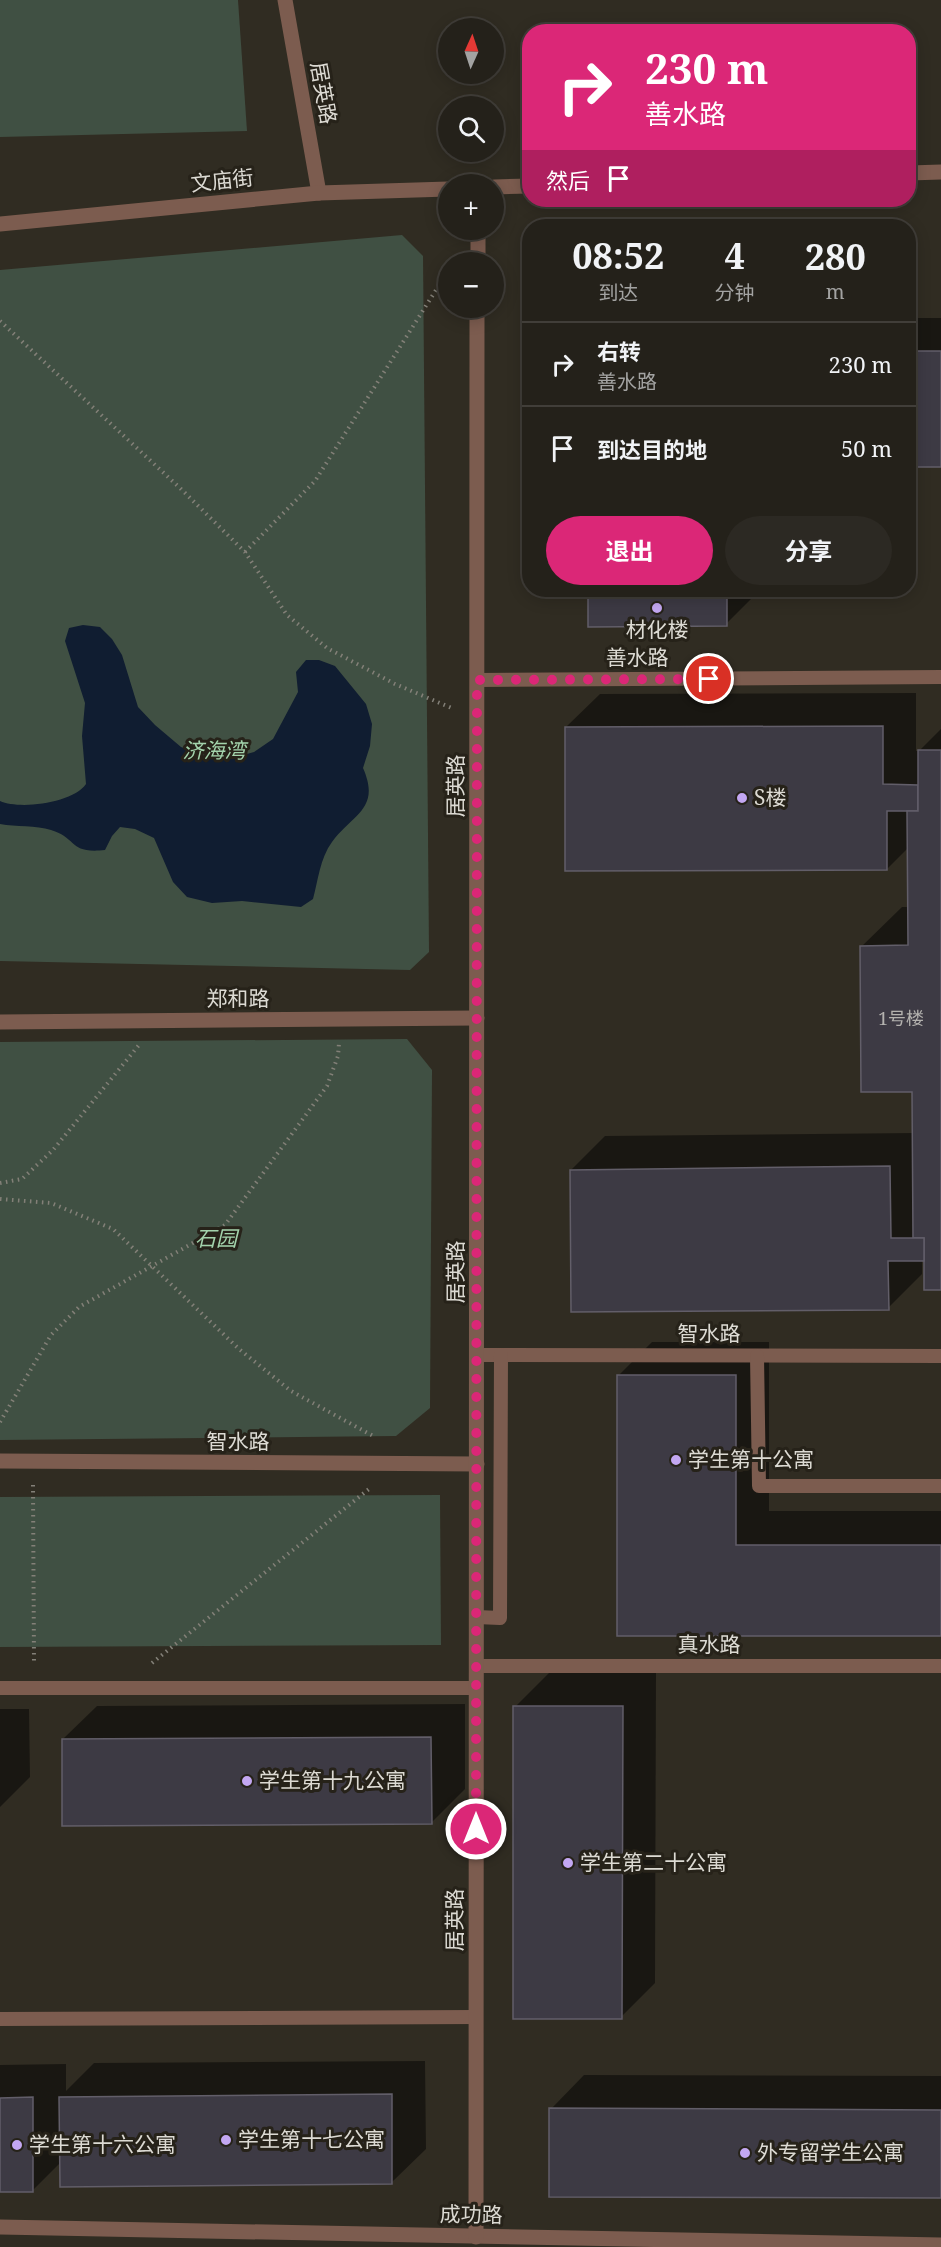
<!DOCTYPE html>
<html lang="zh">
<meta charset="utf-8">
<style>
body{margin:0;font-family:"Noto Serif","Noto Sans SC",serif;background:#2c2923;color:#f1f3f6;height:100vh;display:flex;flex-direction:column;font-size:22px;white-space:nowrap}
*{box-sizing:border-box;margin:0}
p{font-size:20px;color:#a3a3a2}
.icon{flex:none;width:33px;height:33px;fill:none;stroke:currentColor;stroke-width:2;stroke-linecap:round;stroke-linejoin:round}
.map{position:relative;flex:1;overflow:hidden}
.sheet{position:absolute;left:522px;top:219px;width:394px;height:378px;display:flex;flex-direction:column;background:#24211a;border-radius:24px;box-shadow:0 3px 15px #0003,0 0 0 2px #413e39}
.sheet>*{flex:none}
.top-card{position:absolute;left:522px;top:24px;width:394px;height:183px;border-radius:24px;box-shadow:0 3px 15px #0003,0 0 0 2px #413e39;background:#db2777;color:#fff;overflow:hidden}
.needle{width:39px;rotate:3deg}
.buttons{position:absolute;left:438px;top:18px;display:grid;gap:12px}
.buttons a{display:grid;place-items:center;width:66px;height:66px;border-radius:50%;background:#24211a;box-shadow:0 3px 15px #0003,0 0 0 2px #413e39;font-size:30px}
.pin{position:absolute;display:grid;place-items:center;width:51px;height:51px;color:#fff;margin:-26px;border:3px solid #fff;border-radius:50%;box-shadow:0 2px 6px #0007}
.me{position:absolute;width:66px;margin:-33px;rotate:0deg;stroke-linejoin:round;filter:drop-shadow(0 0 4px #0008)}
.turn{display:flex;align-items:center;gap:21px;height:126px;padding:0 24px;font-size:27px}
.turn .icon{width:78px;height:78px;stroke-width:2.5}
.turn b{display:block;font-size:42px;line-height:51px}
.then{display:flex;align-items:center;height:57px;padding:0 24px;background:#0003;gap:12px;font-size:22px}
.eta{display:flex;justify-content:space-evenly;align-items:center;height:102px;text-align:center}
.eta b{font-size:36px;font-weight:700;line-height:42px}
.action{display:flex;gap:12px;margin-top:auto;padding:12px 24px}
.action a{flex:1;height:69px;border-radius:36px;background:#db2777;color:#fff;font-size:24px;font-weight:700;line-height:69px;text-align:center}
.action a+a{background:#2c2923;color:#f1f3f6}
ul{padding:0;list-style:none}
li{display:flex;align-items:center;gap:18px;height:84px;padding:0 24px;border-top:2px solid #413e39}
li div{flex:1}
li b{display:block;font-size:22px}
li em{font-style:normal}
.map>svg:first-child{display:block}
</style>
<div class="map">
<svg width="941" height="2247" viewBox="0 0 941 2247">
<rect width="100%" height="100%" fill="#302c22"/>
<!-- green -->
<g fill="#405043">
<path d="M0,0H238L247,131L0,137Z"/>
<path d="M402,235L423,256L429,952L410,970L0,961V270Z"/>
<path d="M407,1039L432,1070L430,1408L396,1436L0,1440V1042Z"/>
<path d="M440,1495L441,1645L0,1647V1497Z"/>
</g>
<!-- water -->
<path fill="#101d31" d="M83,625L100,627L112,639L122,655L138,707L155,725L181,747L210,758L229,759L254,752L273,739L298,692L296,672L306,660H319L335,666L366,704L372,724L370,746L363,768C381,809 353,814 332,842C320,858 318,881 313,899L301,907L242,901L212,903L187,897L173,882L154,838L135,829L120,827L112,836L105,850C68,854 78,838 51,830C36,825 16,827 0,824V801C20,810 73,803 86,784L82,736L85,703L65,641L69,628Z"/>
<!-- shadow -->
<g fill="#0007">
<rect x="909" y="318" width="32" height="147"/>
<path d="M590,590H760L726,624L590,626Z"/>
<path d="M916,693V751H919L941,729V1288L926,1257L922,1259V1274L888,1308L571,1170L605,1136L914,1133V1090L861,947L902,907H909V847L887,869L566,727L600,694Z"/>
<path d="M652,1342H769V1511H941V1634L619,1635L618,1376Z"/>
<path d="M549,1673H656L655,1983L621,2017L515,1707Z"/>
<path d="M465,1704V1789L431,1823L63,1739L97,1706Z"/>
<path d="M0,1709H29L30,1777L0,1807Z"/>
<path d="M425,2061L426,2149L392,2182L61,2162L33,2190L0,2191V2065L66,2064V2091L94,2063Z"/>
<path d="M584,2075L941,2076V2197L551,2109Z"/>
</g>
<!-- building -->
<g fill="#3d3a44" stroke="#625e69" stroke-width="1.5">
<rect x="909" y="351" width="32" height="116"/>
<path d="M588,590H727V626L588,627Z"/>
<path d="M883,726V784L918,785V811H887V870L565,871V727Z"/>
<path d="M918,750H941V1290H924V1238H913L912,1092H861L860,946L908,945L907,811H918Z"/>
<path d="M890,1166L891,1238H924V1261H888L889,1310L571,1312L570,1170Z"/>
<path d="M617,1375H736V1545H941V1636H617Z"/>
<path d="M513,1706H623L622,2019H513Z"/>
<path d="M431,1737L432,1824L62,1826V1739Z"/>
<path d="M392,2094V2184L60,2187L59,2097Z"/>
<path d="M33,2097V2192H0V2098Z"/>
<path d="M549,2108L941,2110V2198L549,2197Z"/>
</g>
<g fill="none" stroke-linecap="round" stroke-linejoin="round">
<!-- path -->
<g stroke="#838078" stroke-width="4" stroke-dasharray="1.5 4.5" stroke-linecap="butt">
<path d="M0,321L181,489L245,552L287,615L327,648L395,684L454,709"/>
<path d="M245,552L315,481L448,271"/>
<path d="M0,1183L22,1179L53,1150L139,1045"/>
<path d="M0,1199L51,1203L113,1229L239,1349L291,1391L375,1437"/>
<path d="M0,1422L51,1335L79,1307L225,1225L327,1086L338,1056L339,1043"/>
<path d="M33,1485L34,1663"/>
<path d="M152,1663L369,1489"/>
</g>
<!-- service -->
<g stroke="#7c5c4f" stroke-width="14">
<path d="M477,680L941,677"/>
<path d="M477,1355L941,1356"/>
<path d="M757,1356L759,1486H941"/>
<path d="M477,1617L500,1618L501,1355"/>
<path d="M476,1666H941"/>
<path d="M0,1688H476"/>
<path d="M0,2019L476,2017"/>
</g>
<!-- minor -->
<g stroke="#7c5c4f" stroke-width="15">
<path d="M285,0L319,193"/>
<path d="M909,173L941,172"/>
<path d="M494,187L530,186"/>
<path d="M0,224L319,193L448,189"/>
<path d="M478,262V230"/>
<path d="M0,1022L477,1018"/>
<path d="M0,1461L477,1464"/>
<path d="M0,2227L941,2245"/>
<path d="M476,2237L477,308"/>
</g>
</g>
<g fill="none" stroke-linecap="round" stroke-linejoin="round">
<!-- route -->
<path stroke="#db2777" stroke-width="10" stroke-dasharray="0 18" d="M476,1829L477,680L709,679"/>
</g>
<!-- markers -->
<g fill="#c3a7f2" stroke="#262219" stroke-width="2">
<circle cx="657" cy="608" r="6"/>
<circle cx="742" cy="798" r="6"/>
<circle cx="676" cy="1460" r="6"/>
<circle cx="247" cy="1781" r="6"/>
<circle cx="568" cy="1863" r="6"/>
<circle cx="226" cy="2140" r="6"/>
<circle cx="17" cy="2145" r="6"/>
<circle cx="745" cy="2153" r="6"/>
</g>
<g text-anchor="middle" stroke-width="6" stroke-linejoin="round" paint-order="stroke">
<!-- number labels -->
<g font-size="18" fill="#b4b2af">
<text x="901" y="1025">1号楼</text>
</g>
<!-- street labels -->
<g font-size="21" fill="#dcdad3" stroke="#262219">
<text transform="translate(323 93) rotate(80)" y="7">居英路</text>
<text transform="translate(222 181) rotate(-6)" y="7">文庙街</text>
<text x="637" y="665">善水路</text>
<text transform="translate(456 786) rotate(-90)" y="7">居英路</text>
<text x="238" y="1006">郑和路</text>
<text transform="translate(456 1272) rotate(-90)" y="7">居英路</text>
<text x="709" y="1341">智水路</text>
<text x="238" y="1449">智水路</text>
<text x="709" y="1652">真水路</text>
<text transform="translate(455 1920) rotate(-90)" y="7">居英路</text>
<text transform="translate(471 2215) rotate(1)" y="7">成功路</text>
</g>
<!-- poi labels -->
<g font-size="21" fill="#dcdad3" stroke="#262219" text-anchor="start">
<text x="657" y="637" text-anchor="middle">材化楼</text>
<text x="754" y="805">S楼</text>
<text x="688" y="1467">学生第十公寓</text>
<text x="259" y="1788">学生第十九公寓</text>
<text x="580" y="1870">学生第二十公寓</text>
<text x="238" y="2147">学生第十七公寓</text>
<text x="29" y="2152">学生第十六公寓</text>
<text x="757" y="2160">外专留学生公寓</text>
</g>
<!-- park labels -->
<g font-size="21" font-style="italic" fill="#a3d3ac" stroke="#262219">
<text x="214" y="758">济海湾</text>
<text x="216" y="1246">石园</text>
</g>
</g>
</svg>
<div class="buttons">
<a><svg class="needle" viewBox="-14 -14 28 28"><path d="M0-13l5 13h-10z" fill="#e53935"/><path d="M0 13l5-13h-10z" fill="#a3a3a2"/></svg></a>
<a><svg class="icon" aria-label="search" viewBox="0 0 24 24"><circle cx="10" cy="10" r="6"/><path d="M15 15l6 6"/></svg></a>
<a>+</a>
<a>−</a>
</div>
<div class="pin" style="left:709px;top:679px;background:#d93025"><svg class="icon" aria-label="arrive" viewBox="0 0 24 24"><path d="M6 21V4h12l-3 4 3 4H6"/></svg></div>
<svg class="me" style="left:476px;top:1829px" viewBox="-20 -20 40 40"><circle r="17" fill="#db2777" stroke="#fff" stroke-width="3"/><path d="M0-11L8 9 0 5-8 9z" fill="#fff"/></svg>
<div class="top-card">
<div class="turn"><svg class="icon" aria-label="right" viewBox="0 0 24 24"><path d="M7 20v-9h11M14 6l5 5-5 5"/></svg><div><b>230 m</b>善水路</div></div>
<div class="then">然后<svg class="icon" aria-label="arrive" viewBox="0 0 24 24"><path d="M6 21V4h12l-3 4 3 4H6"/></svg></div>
</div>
<section class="sheet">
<div class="eta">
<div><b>08:52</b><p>到达</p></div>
<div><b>4</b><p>分钟</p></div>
<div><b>280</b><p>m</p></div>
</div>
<ul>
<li><svg class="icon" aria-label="right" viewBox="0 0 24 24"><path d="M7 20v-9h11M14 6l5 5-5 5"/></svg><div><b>右转</b><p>善水路</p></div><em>230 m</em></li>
<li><svg class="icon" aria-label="arrive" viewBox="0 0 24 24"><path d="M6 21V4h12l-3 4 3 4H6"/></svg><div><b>到达目的地</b></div><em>50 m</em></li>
</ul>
<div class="action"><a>退出</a><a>分享</a></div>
</section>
</div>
